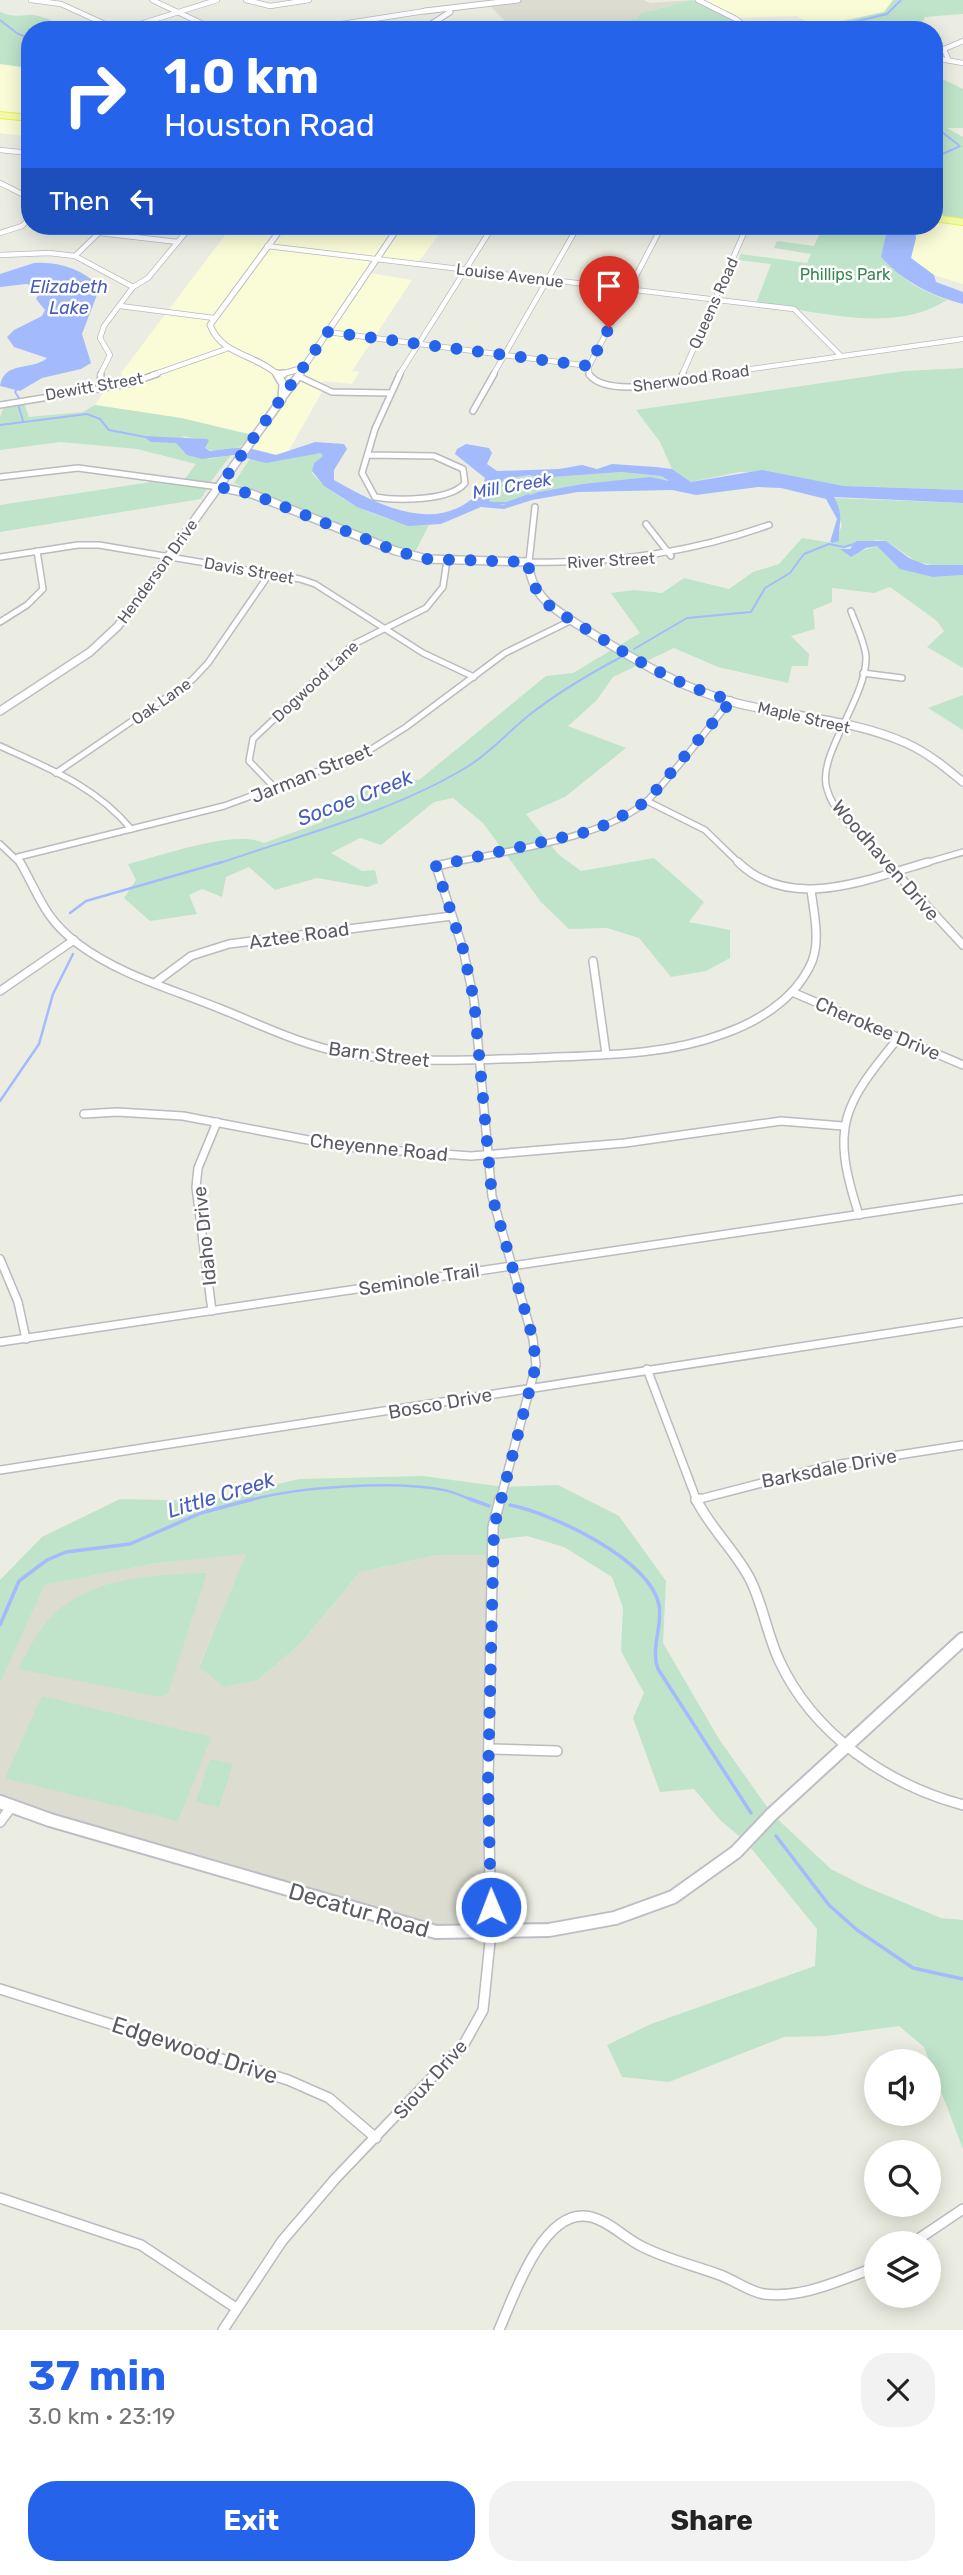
<!DOCTYPE html>
<meta charset="utf-8">
<style>
body{margin:0;font-family:Rubik,sans-serif;background:#f2f2f2;color:#222;height:100vh;display:flex;flex-direction:column;font-size:26px;white-space:nowrap}
*{box-sizing:border-box;margin:0}
p{font-size:23px;color:#767676}
.icon{flex:none;width:38px;height:38px;fill:none;stroke:currentColor;stroke-width:2;stroke-linecap:round;stroke-linejoin:round}
.map{position:relative;height:2330px;overflow:hidden}
.drawer{display:flex;flex-direction:column;background:#fff;flex:1}
.drawer>*{flex:none}
.hud{position:absolute;left:21px;top:21px;width:922px;height:214px;border-radius:28px;box-shadow:0 4px 18px #0003;background:#2563eb;color:#fff;overflow:hidden}
.controls{position:absolute;left:864px;top:2049px;display:grid;gap:14px}
.controls a{display:grid;place-items:center;width:77px;height:77px;border-radius:50%;background:#fff;box-shadow:0 4px 18px #0003;font-size:35px}
.pin{position:absolute;display:grid;place-items:center;width:60px;height:60px;color:#fff;margin:-72px -30px;border-radius:50% 50% 50% 0;rotate:-45deg;box-shadow:0 0 7px #0007}
.pin .icon{rotate:45deg}
.me{position:absolute;width:77px;margin:-38px;rotate:359deg;stroke-linejoin:round;filter:drop-shadow(0 0 5px #0008)}
.turn{display:flex;align-items:center;gap:24px;height:147px;padding:0 28px;font-size:32px}
.turn .icon{width:91px;height:91px;stroke-width:2.5}
.turn b{display:block;font-size:49px;line-height:60px}
.then{display:flex;align-items:center;height:66px;padding:0 28px;background:#0003;gap:14px;font-size:26px}
.round{display:grid;place-items:center;flex:none;width:74px;height:74px;border-radius:28px;background:#f2f2f2}
.headline{display:flex;align-items:center;justify-content:space-between;height:119px;padding:0 28px}
h1{font-size:42px;font-weight:700;line-height:52px;color:#2563eb}
.primary-button{display:flex;gap:14px;margin-top:auto;padding:14px 28px}
.primary-button a{flex:1;height:80px;border-radius:28px;background:#2563eb;color:#fff;font-size:28px;font-weight:700;line-height:80px;text-align:center}
.primary-button a+a{background:#f2f2f2;color:#222}
.map>svg:first-child{display:block}
</style>
<div class="map">
<svg width="963" height="2330" viewBox="0 0 963 2330">
<rect width="100%" height="100%" fill="#ecede2"/>
<!-- commercial -->
<g fill="#fafcd7">
<path d="M698,0H893L884,12L814,26L797,16L734,18Z"/>
<path d="M0,64L30,68V137L0,133Z"/>
<path d="M935,218L963,222V284L934,275L911,258L916,238L914,226H934Z"/>
<path d="M232,226H445L417,264L376,259L368,273L412,280L352,371L359,372L352,384L323,381L322,392L288,452L284,453L273,454L250,448L255,435L181,418L95,405L104,392L101,388L127,384L121,373Z"/>
</g>
<!-- education -->
<g fill="#dcddd0">
<path d="M518,0H644L650,3L693,0L641,13L637,18L607,25L605,30L513,29L489,5Z"/>
<path d="M247,1553L199,1666L224,1687L258,1680L300,1644L360,1572L438,1555H493L491,1932H436L0,1802V1684L43,1585L158,1563Z"/>
</g>
<!-- green -->
<g fill="#bfe4ca">
<path d="M693,0L736,19L750,30H605L607,25L637,18L641,13Z"/>
<path d="M893,0H963V14L925,17L921,26L906,30H804L884,12Z"/>
<path d="M0,12C16,18 17,15 33,15C45,16 59,25 70,30H30V68L0,64Z"/>
<path d="M934,75L963,89V128H947L963,137V222L935,218Z"/>
<path d="M834,226H888C876,269 912,287 947,300C892,335 817,311 756,303L771,264L738,260L741,254L807,263L811,254L774,248L777,241L814,246L821,231L830,233Z"/>
<path d="M963,368V490L844,486L765,472H739L691,482L672,469L660,442L636,410L905,371Z"/>
<path d="M24,403L29,417L83,412L95,405L181,418L256,436C244,447 221,456 205,448L209,441L182,436L209,459L231,455L209,484L184,480L196,464L137,449L60,442L0,450V417L4,407Z"/>
<path d="M321,453L323,456L314,463L312,473C333,500 394,528 429,525L414,554L234,483L251,457L260,461Z"/>
<path d="M621,472L661,476L669,482L653,478L582,484L538,492L503,505L488,501L504,479L530,475L540,478Z"/>
<path d="M158,481L207,489L201,499L0,532V505Z"/>
<path d="M834,498L963,503V565L942,567L917,562L886,541L877,540L842,549L858,552L877,546L933,577L963,575V668L927,647L944,631L937,621L890,587L874,593L832,588V602L813,610L815,629L791,636L809,654L808,666H792L788,683L718,667L674,648L613,677L596,701L568,726L626,748L565,797L526,814L558,854L581,871L654,858L704,902L689,922L730,930V958L706,971L671,977L639,938L607,928L569,929L541,902L483,823L453,798L434,802L381,845L360,838L331,853L362,871L375,870L378,883L368,887L317,878L275,890L249,867L226,877L222,897L202,889L189,895L197,914L150,921L124,898L136,880L128,864C162,856 233,829 264,843L322,822L326,809L395,778L419,780L546,676L573,673L640,633L611,593L634,590L662,593L684,578L729,589L753,572L779,564L802,538L833,543L842,526Z"/>
<path d="M963,695V730L928,708Z"/>
<path d="M423,1476L504,1487L558,1485L619,1516L666,1581L663,1643L719,1739L772,1814L831,1869L864,1886L941,1918L963,1920V2149L924,2047L899,2026L826,2036L784,2037L669,2082L622,2077L607,2045L651,2024L815,1966L817,1929L746,1842L720,1820L694,1789L660,1792L633,1718L644,1693L621,1651L623,1608L612,1577L564,1547L527,1536L494,1540L493,1555H438L360,1572L300,1644L258,1680L224,1687L199,1667L246,1554L158,1563L44,1585L0,1684V1580L42,1537L120,1499L206,1501L299,1479Z"/>
<path d="M207,1573L168,1693L160,1697L18,1669C28,1651 38,1629 53,1615C94,1576 154,1575 207,1573Z"/>
<path d="M42,1696L211,1737L178,1821L5,1778Z"/>
<path d="M210,1759L233,1764L219,1807L196,1802Z"/>
</g>
<!-- water -->
<g fill="#a3bbfc" fill-rule="evenodd">
<path d="M888,226H914L916,238L911,258L934,275L936,282L963,292V304C930,295 904,282 881,257Z"/>
<path d="M34,263C58,261 83,269 100,287L82,334L91,363L81,369L42,378L20,391L0,386C4,360 33,371 47,358L14,347L7,337L14,330L42,316L45,310L36,299L43,287L26,284L0,287V274Z"/>
<path d="M143,436L207,439L209,441L205,448L210,451L244,447L276,455L315,442L344,444L347,449L334,470V480C376,504 439,538 481,490L485,478L455,454L457,449L466,444L489,448L492,453L487,464L497,471L559,469L582,465L597,469L612,464L656,467L672,469L691,482L762,470L844,486L963,490V503L834,497C845,517 838,523 839,541L833,543L830,542L837,519L826,499L781,488L758,487L696,495L672,490L578,492L532,500L504,509L481,507L441,524L408,526L357,507L324,486L312,471L314,463L323,456L321,453L266,463L234,455L202,459L187,455L176,443L151,442ZM621,472L661,476L669,481L650,477L582,484L538,492L503,505L489,501L504,479L530,475L540,478Z"/>
<path d="M856,541H886L909,558L926,565H963V575L933,577L900,569L877,546L866,548L851,557L840,549H850Z"/>
</g>
<g fill="none" stroke-linecap="round" stroke-linejoin="round">
<!-- stream-far2 -->
<g stroke="#a3bbfc" stroke-width="2">
<path d="M0,20L18,34L30,38"/>
<path d="M820,30L887,14L901,0"/>
<path d="M934,126L960,146L934,158"/>
<path d="M17,389L15,392L19,398"/>
<path d="M18,404L23,421"/>
<path d="M0,425L87,414L100,419L109,430L145,437"/>
<path d="M492,503H507L529,495"/>
<path d="M634,649L687,618L751,612L765,588L790,573L804,554L829,544L844,547L854,544"/>
<path d="M217,864C300,835 391,813 467,767C490,753 507,733 528,716C558,692 589,674 623,656"/>
</g>
<!-- stream-far1 -->
<g stroke="#a3bbfc" stroke-width="2.5">
<path d="M70,913L86,901L222,862"/>
<path d="M0,1101L39,1044L53,994L73,954"/>
<path d="M247,1501C296,1487 394,1480 444,1490C454,1492 465,1497 474,1501"/>
</g>
<!-- stream -->
<g stroke="#a3bbfc" stroke-width="3.5">
<path d="M470,1499L489,1506"/>
<path d="M510,1505C551,1513 650,1559 659,1605C663,1627 650,1647 658,1669L751,1813"/>
<path d="M0,1625L19,1581L47,1560L66,1552L130,1544L201,1513L253,1499"/>
<path d="M776,1836L829,1905L857,1930L913,1968L963,1979"/>
</g>
<defs>
<g id="street-far3">
<path d="M31,0L61,4L118,30"/>
<path d="M152,0L216,30"/>
<path d="M246,0L270,6L309,0"/>
<path d="M698,0L736,19L750,30"/>
<path d="M121,30L217,0"/>
<path d="M304,30L425,11"/>
<path d="M934,58L963,63"/>
<path d="M948,59L944,49L963,41"/>
<path d="M0,150L30,153"/>
<path d="M0,183L30,198"/>
<path d="M0,233L22,226L30,218"/>
<path d="M100,233L178,242"/>
<path d="M267,246L794,309L841,356"/>
<path d="M0,255L49,253L75,256L133,287"/>
<path d="M75,256L106,226"/>
<path d="M120,306L214,318"/>
<path d="M328,332L589,366"/>
<path d="M100,375L110,355L100,338L104,326L133,287L148,278L191,226"/>
<path d="M152,375L226,349"/>
<path d="M399,375L493,226"/>
<path d="M493,375L578,226"/>
<path d="M589,375V366L662,226"/>
<path d="M682,375L747,226"/>
<path d="M709,375L963,339"/>
</g>
<g id="street-far2">
<path d="M589,374C607,401 692,378 722,374"/>
<path d="M298,376L332,392L390,393"/>
<path d="M680,380L683,374"/>
<path d="M99,388L101,374"/>
<path d="M0,405L128,384L157,374"/>
<path d="M473,411L494,374"/>
<path d="M369,455L434,456L463,469L465,483C451,501 397,501 375,497L362,473L375,429L400,374"/>
<path d="M0,477L78,468L219,487"/>
<path d="M535,507L529,562C613,564 690,553 769,525"/>
<path d="M646,524L671,556"/>
<path d="M0,557L78,545H99L300,579L315,584L423,653L474,677"/>
<path d="M851,611C856,625 865,643 866,657C867,698 816,756 827,789C835,818 868,842 888,864"/>
<path d="M0,622L27,605L43,589L37,551"/>
<path d="M863,673L902,678"/>
<path d="M0,746C48,768 97,787 131,829"/>
<path d="M56,773L192,680L208,663L270,573"/>
<path d="M275,788L249,761L253,739L354,644L426,608L443,587L447,560"/>
<path d="M647,801L705,830L740,864"/>
<path d="M0,844L21,864"/>
<path d="M18,857L224,806L362,755L406,727L505,653L572,620"/>
<path d="M446,864C500,852 609,838 649,799C678,769 704,733 731,700"/>
<path d="M922,864L963,852"/>
</g>
<g id="street-far1">
<path d="M20,862C39,895 44,918 77,943C119,975 172,989 221,1009C261,1025 301,1045 345,1053C407,1064 472,1060 535,1058C597,1055 664,1056 723,1034C757,1022 792,1001 809,968C822,945 814,914 811,890"/>
<path d="M454,862L436,866L463,949L474,1000L492,1196L533,1339L536,1365L500,1501"/>
<path d="M738,862C790,913 868,879 928,862"/>
<path d="M886,862L963,945"/>
<path d="M593,961L606,1054"/>
<path d="M156,982L191,956L229,944L452,916"/>
<path d="M0,991L74,940"/>
<path d="M792,992L963,1065"/>
<path d="M84,1114L117,1112L183,1116L345,1147L471,1156L625,1143L781,1121L843,1126"/>
<path d="M859,1215C830,1126 842,1106 900,1036"/>
<path d="M0,1259L18,1302L26,1339"/>
<path d="M212,1311L196,1187L198,1168L217,1122"/>
<path d="M0,1342L963,1199"/>
<path d="M647,1369L697,1501"/>
<path d="M0,1470L963,1322"/>
<path d="M696,1500L828,1466L963,1445"/>
</g>
<g id="street">
<path d="M696,1499C710,1528 735,1550 750,1579C763,1605 767,1634 779,1660C813,1734 886,1784 963,1805"/>
<path d="M696,1500L700,1499"/>
<path d="M490,1749L557,1751"/>
<path d="M0,1822L12,1806"/>
<path d="M0,1989L288,2080L329,2098L376,2138"/>
<path d="M0,2198L141,2245L236,2308"/>
<path d="M911,2244L963,2209"/>
<path d="M223,2330L282,2241L335,2179L464,2044L483,2010L491,1932L488,1783L493,1527L500,1499"/>
<path d="M499,2330C513,2298 541,2214 584,2216C605,2217 623,2237 641,2246C666,2259 693,2265 720,2275C734,2280 750,2292 764,2294C803,2299 842,2279 877,2267"/>
</g>
<g id="secondary-far2">
<path d="M425,11L518,0"/>
<path d="M430,25L450,12"/>
<path d="M278,375L300,369L306,364L399,226"/>
<path d="M278,375C256,354 222,356 210,325L283,226"/>
<path d="M298,375L304,368"/>
</g>
<g id="secondary-far1">
<path d="M278,375L283,374"/>
<path d="M284,395L300,374"/>
<path d="M219,487L252,494L396,551L427,559L529,562C529,598 562,614 588,631C635,660 682,689 736,703C792,717 852,719 906,743C928,753 945,767 963,782"/>
<path d="M0,711L90,652L118,626L282,399L283,384L277,374"/>
</g>
<path id="secondary" d="M0,1802L50,1820L436,1932L549,1930L615,1918L673,1897L736,1852L772,1814L963,1639"/>
<g id="primary">
<path d="M0,115L30,118"/>
<path d="M934,218L963,222"/>
</g>
</defs>
<!-- street-far3 casing -->
<use href="#street-far3" stroke="#babac0" stroke-width="6"/>
<!-- street-far2 casing -->
<use href="#street-far2" stroke="#babac0" stroke-width="8"/>
<!-- street-far1 casing -->
<use href="#street-far1" stroke="#babac0" stroke-width="10"/>
<!-- street casing -->
<use href="#street" stroke="#babac0" stroke-width="12"/>
<!-- secondary-far2 casing -->
<use href="#secondary-far2" stroke="#bdbdc5" stroke-width="7"/>
<!-- secondary-far1 casing -->
<use href="#secondary-far1" stroke="#bdbdc5" stroke-width="10"/>
<!-- secondary casing -->
<use href="#secondary" stroke="#bdbdc5" stroke-width="16"/>
<!-- primary casing -->
<use href="#primary" stroke="#eced5b" stroke-width="8"/>
<!-- street-far3 -->
<use href="#street-far3" stroke="#fff" stroke-width="4.5"/>
<!-- street-far2 -->
<use href="#street-far2" stroke="#fff" stroke-width="5"/>
<!-- street-far1 -->
<use href="#street-far1" stroke="#fff" stroke-width="7"/>
<!-- street -->
<use href="#street" stroke="#fff" stroke-width="9"/>
<!-- secondary-far2 -->
<use href="#secondary-far2" stroke="#fff" stroke-width="5"/>
<!-- secondary-far1 -->
<use href="#secondary-far1" stroke="#fff" stroke-width="7"/>
<!-- secondary -->
<use href="#secondary" stroke="#fff" stroke-width="12"/>
<!-- primary -->
<use href="#primary" stroke="#f2fca8" stroke-width="6"/>
</g>
<g fill="none" stroke-linecap="round" stroke-linejoin="round">
<!-- route -->
<path stroke="#2563eb" stroke-width="12" stroke-dasharray="0 21.6" d="M491,1907L488,1783L494,1527L536,1365L533,1339L492,1196L474,1000L463,949L436,866L587,832L612,822L647,801L732,700C666,684 611,643 553,609C540,597 527,580 529,562L427,559L396,551L252,494L219,487L328,332L589,366L609,328"/>
</g>
<g text-anchor="middle" stroke-width="5" stroke-linejoin="round" paint-order="stroke">
<!-- far-park labels -->
<g font-size="16" fill="#388451" stroke="#fff">
<text x="845" y="280">Phillips Park</text>
</g>
<!-- far-street labels -->
<g font-size="16" fill="#5a5c62" stroke="#fff">
<text transform="translate(510 275) rotate(7)" y="6">Louise Avenue</text>
<text transform="translate(713 303) rotate(-66)" y="6">Queens Road</text>
<text transform="translate(691 378) rotate(-8)" y="6">Sherwood Road</text>
<text transform="translate(94 386) rotate(-10)" y="6">Dewitt Street</text>
<text transform="translate(611 560) rotate(-3)" y="6">River Street</text>
<text transform="translate(249 570) rotate(10)" y="6">Davis Street</text>
<text transform="translate(157 571) rotate(-54)" y="6">Henderson Drive</text>
<text transform="translate(315 681) rotate(-43)" y="6">Dogwood Lane</text>
<text transform="translate(161 701) rotate(-35)" y="6">Oak Lane</text>
<text transform="translate(804 717) rotate(13)" y="6">Maple Street</text>
</g>
<!-- far-water labels -->
<g font-size="18" font-style="italic" fill="#465ebf" stroke="#fff">
<text x="69" y="293">Elizabeth<tspan x="69" dy="21">Lake</tspan></text>
<text transform="translate(512 486) rotate(-10)" y="6">Mill Creek</text>
</g>
<!-- street labels -->
<g font-size="19" fill="#5a5c62" stroke="#fff">
<text transform="translate(311 773) rotate(-22)" y="7">Jarman Street</text>
<text transform="translate(886 860) rotate(49)" y="7">Woodhaven Drive</text>
<text transform="translate(299 935) rotate(-8)" y="7">Aztee Road</text>
<text transform="translate(878 1028) rotate(23)" y="7">Cherokee Drive</text>
<text transform="translate(379 1054) rotate(7)" y="7">Barn Street</text>
<text transform="translate(379 1147) rotate(6)" y="7">Cheyenne Road</text>
<text transform="translate(204 1236) rotate(-96)" y="7">Idaho Drive</text>
<text transform="translate(419 1279) rotate(-9)" y="7">Seminole Trail</text>
<text transform="translate(440 1403) rotate(-10)" y="7">Bosco Drive</text>
<text transform="translate(829 1468) rotate(-11)" y="7">Barksdale Drive</text>
<text transform="translate(430 2079) rotate(-48)" y="7">Sioux Drive</text>
</g>
<!-- water labels -->
<g font-size="21" font-style="italic" fill="#465ebf" stroke="#fff">
<text transform="translate(355 798) rotate(-21)" y="7">Socoe Creek</text>
<text transform="translate(221 1495) rotate(-17)" y="7">Little Creek</text>
</g>
<!-- near-street labels -->
<g font-size="23" fill="#5a5c62" stroke="#fff">
<text transform="translate(359 1910) rotate(16)" y="8">Decatur Road</text>
<text transform="translate(195 2050) rotate(18)" y="8">Edgewood Drive</text>
</g>
</g>
</svg>
<div class="controls">
<a><svg class="icon" aria-label="sound" viewBox="0 0 24 24"><path d="M4 9h4l5-4v14l-5-4H4zM17 9q2 3 0 6"/></svg></a>
<a><svg class="icon" aria-label="search" viewBox="0 0 24 24"><circle cx="10" cy="10" r="6"/><path d="M15 15l6 6"/></svg></a>
<a><svg class="icon" aria-label="layers" viewBox="0 0 24 24"><path d="M12 4l9 5-9 5-9-5zM3 14l9 5 9-5"/></svg></a>
</div>
<div class="pin" style="left:609px;top:328px;background:#d93025"><svg class="icon" aria-label="arrive" viewBox="0 0 24 24"><path d="M6 21V4h12l-3 4 3 4H6"/></svg></div>
<svg class="me" style="left:491px;top:1907px" viewBox="-20 -20 40 40"><circle r="17" fill="#2563eb" stroke="#fff" stroke-width="3"/><path d="M0-11L8 9 0 5-8 9z" fill="#fff"/></svg>
<div class="hud">
<div class="turn"><svg class="icon" aria-label="right" viewBox="0 0 24 24"><path d="M7 20v-9h11M14 6l5 5-5 5"/></svg><div><b>1.0 km</b>Houston Road</div></div>
<div class="then">Then<svg class="icon" aria-label="left" viewBox="0 0 24 24"><path d="M17 20v-9H6M10 6l-5 5 5 5"/></svg></div>
</div>
</div>
<section class="drawer">
<div class="headline"><div><h1>37 min</h1><p>3.0 km · 23:19</p></div><a class="round"><svg class="icon" aria-label="close" viewBox="0 0 24 24"><path d="M6 6l12 12M18 6L6 18"/></svg></a></div>
<div class="primary-button"><a>Exit</a><a>Share</a></div>
</section>
